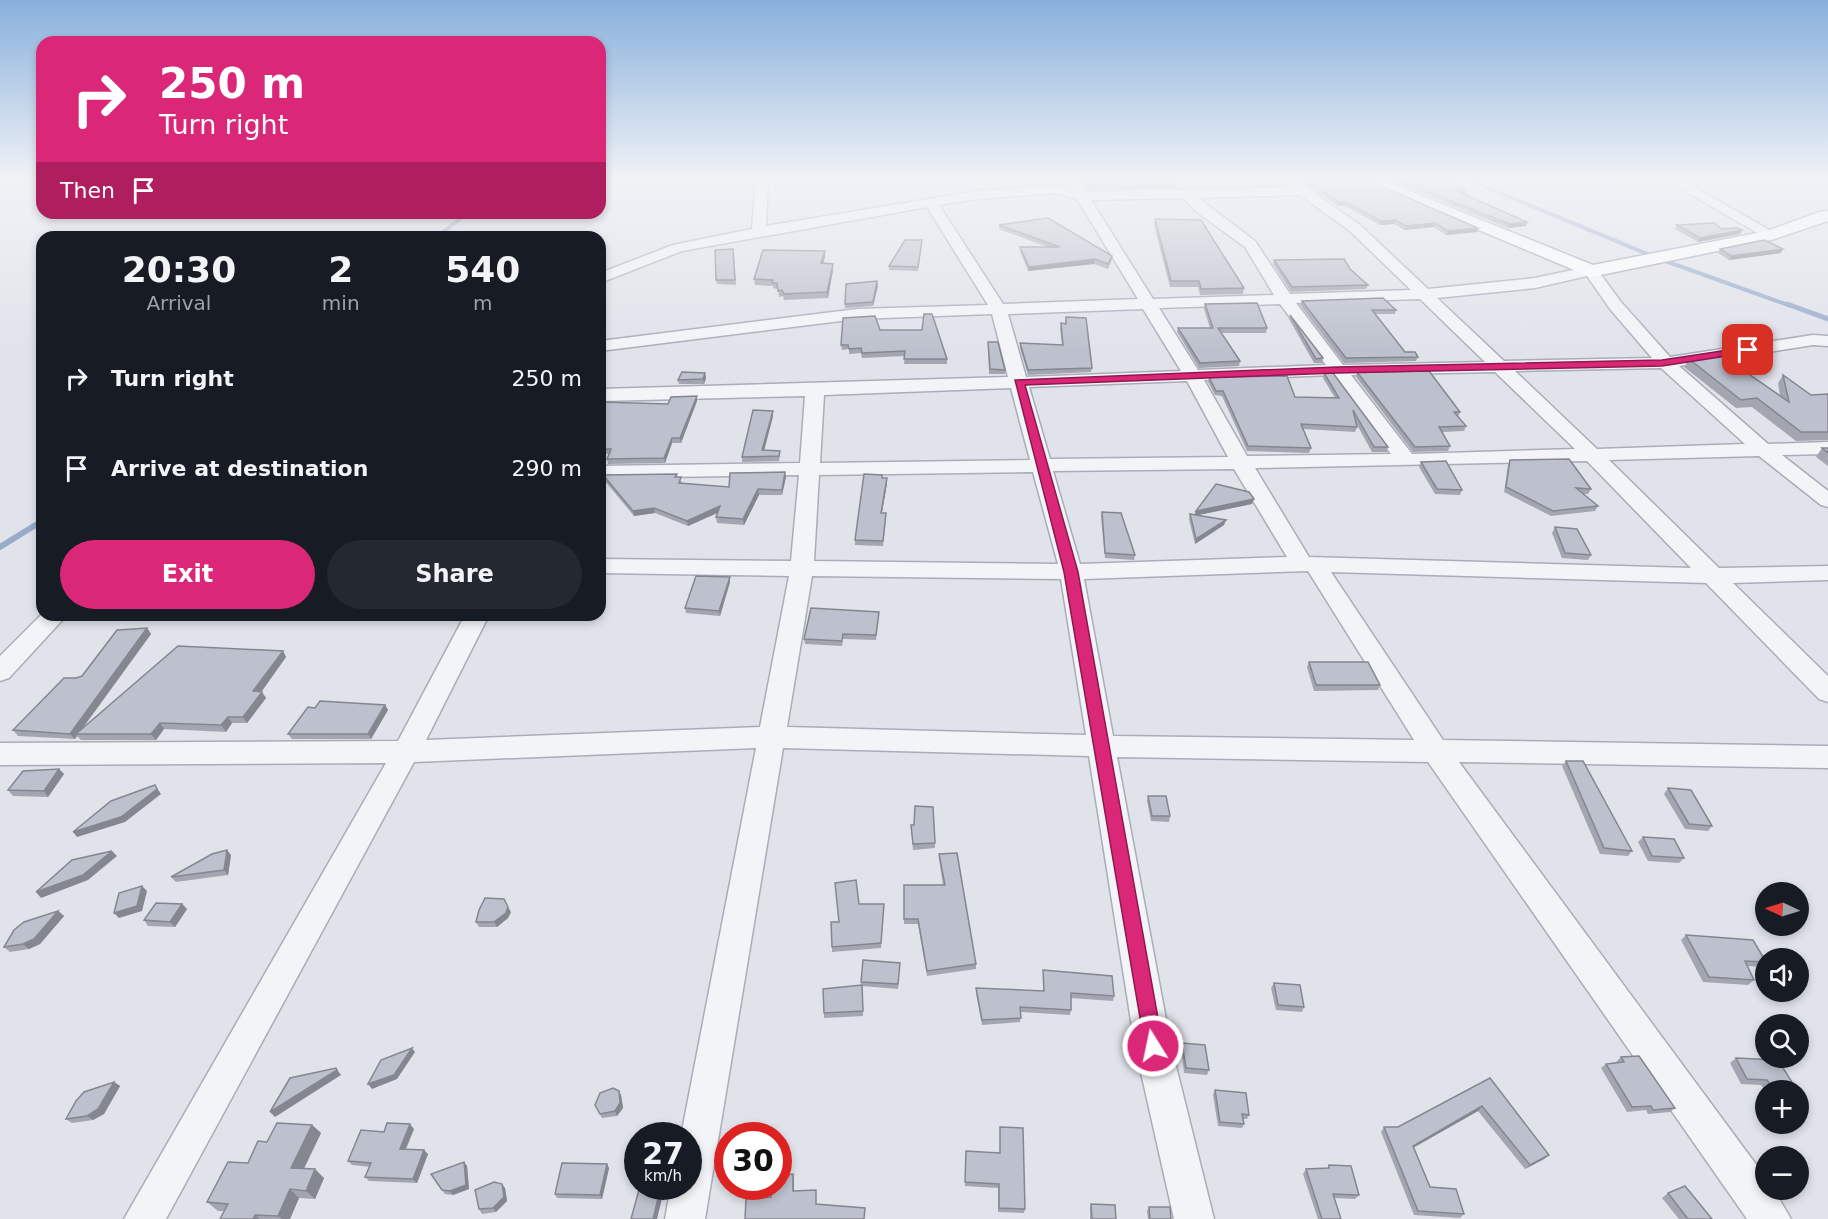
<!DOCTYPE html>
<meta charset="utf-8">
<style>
body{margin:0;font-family:"DejaVu Sans",sans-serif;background:#242831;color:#f1f3f6;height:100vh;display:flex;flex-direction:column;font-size:22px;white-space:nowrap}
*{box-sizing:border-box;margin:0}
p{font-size:20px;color:#9ea1a6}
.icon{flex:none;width:33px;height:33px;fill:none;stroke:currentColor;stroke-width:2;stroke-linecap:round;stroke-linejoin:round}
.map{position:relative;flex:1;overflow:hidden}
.details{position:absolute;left:36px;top:231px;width:570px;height:390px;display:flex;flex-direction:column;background:#171b24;border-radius:18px;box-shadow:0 3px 9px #0003}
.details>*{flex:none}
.hud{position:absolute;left:36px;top:36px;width:570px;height:183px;border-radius:18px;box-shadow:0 3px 9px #0003;background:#db2777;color:#fff;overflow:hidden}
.needle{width:39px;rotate:274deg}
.controls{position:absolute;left:1755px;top:882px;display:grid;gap:12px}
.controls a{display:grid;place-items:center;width:54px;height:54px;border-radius:50%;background:#171b24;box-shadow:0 3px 9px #0003;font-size:30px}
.speed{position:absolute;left:624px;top:1122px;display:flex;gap:12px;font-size:30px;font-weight:700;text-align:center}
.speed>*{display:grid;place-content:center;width:78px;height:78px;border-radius:50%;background:#171b24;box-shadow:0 3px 9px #0003;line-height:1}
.speed small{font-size:15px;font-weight:400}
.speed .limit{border:9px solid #d22;background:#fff;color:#111}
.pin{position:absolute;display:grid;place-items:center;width:51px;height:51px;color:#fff;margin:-26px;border-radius:12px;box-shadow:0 3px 9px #0006}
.me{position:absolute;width:66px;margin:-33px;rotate:350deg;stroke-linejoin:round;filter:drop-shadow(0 0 4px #0008)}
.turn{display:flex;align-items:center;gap:21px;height:126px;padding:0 24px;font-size:27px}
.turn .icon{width:78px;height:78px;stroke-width:2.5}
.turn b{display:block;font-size:42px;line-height:51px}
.then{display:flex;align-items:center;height:57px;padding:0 24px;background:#0003;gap:12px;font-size:22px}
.eta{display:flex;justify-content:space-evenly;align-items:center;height:102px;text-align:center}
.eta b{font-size:36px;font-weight:700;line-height:42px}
.cta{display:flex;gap:12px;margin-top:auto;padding:12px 24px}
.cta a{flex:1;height:69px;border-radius:36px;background:#db2777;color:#fff;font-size:24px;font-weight:700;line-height:69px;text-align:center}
.cta a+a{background:#242831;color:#f1f3f6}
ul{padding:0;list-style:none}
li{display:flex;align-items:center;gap:18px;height:90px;padding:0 24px}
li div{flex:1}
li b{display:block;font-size:22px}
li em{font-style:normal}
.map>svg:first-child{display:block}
</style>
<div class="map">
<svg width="1828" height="1219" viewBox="0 0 1828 1219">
<rect width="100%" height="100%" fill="#e0e3ea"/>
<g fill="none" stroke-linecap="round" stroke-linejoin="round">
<!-- stream-far2 -->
<g stroke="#99abcb" stroke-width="4">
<path d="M1469,180L1657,258L1791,306"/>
<path d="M436,237L468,213"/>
</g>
<!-- stream-far1 -->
<path stroke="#99abcb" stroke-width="5" d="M1787,304L1828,319"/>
<!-- stream -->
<path stroke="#99abcb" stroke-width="6" d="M0,547L42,521"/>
<defs>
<g id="minor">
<path d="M756,180H768L766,226L977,191L1056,185L1071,189L1069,185L1075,181L1080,182L1086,192L1289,187L1281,180H1296L1360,225L1428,289L1535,278L1591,266L1596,268L1621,302L1670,357L1813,335L1828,336V346L1813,345L1679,366L1768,444L1828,442V454L1782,455L1828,491V507L1821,505L1759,456L1609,460L1719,568L1828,566V580L1733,583L1828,676V702L1819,699L1706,583L1331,572L1443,740L1828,746V768L1459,762L1766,1178V1190H1774L1791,1219H1747L1428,762L1117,757L1171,1046L1214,1219H1174L1135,1046L1089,756L783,748L705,1219H665L671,1186H688V1136H681L756,748L414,762L166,1219H124L386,763L0,765V743L398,741L465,615H489L426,740L760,727L789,576L600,573V559L791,561L799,475L600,478V466L800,463L805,396L600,401V389L1008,377L992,314L857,319L600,351V341L857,309L988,305L927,207L682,251L600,283V273L673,245L752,229ZM1056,193L1077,199L1138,299L1003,304L939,205L977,199ZM1300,195L1350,231L1411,290L1290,294L1255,241L1198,198ZM1184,198L1194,210L1245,247L1274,295L1153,299L1091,200ZM1587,276L1610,309L1652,358L1504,361L1437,298L1535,288ZM1420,299L1485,362L1343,365L1296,303ZM1280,304L1326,365L1198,370L1159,308ZM1143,309L1181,371L1026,377L1008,314ZM1661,368L1745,444L1597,449L1515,371ZM1495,372L1575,449L1412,454L1351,375ZM1333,375L1391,454L1247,456L1204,380ZM1187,381L1228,457L1050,459L1029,387ZM1011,388L1030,460L820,463L824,395ZM1587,461L1691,568L1309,557L1255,468ZM1234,469L1287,557L1080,564L1053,471ZM1033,472L1058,564L814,561L819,475ZM1308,571L1414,740L1113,736L1084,579ZM812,576L1061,579L1086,735L787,727Z"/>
<path d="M1666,180H1682L1778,235L1771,239L1766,238Z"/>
<path d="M42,614L67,615L9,678L0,681V656Z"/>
</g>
<path id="major" d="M1359,180H1382L1593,265L1767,231L1819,212L1828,211V221L1771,240L1591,277Z"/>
</defs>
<!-- minor casing -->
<use href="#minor" stroke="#a9adb8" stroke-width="3"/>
<!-- major casing -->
<use href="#major" stroke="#9fa5b6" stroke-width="3"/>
<!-- minor -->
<use href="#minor" fill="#f3f4f8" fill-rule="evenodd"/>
<!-- major -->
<use href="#major" fill="#fff" fill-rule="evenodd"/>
</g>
<!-- wall -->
<g fill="#a3a6b0">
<path d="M1081,180H1173L1176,184L1175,188L1087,190L1082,181Z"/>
<path d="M1301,180H1367L1478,228L1477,232L1446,235L1434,227L1404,230L1394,224L1380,225L1345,206H1338Z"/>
<path d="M1389,180H1450L1466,193H1460L1527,222L1526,226L1508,228Z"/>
<path d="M1599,180H1638L1603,183Z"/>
<path d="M1155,219L1244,288L1243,294L1200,295L1198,287H1170L1154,225Z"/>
<path d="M999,225L1112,256V260L1108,269L1094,264L1028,271L1020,251V247H1048L999,229Z"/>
<path d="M1677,225L1722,229L1742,230L1740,234L1698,242L1675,229Z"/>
<path d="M922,240L918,271L889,270V266Z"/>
<path d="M733,249L736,285L717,284L716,280Z"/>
<path d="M1720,249L1781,253L1729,260L1718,253Z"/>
<path d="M825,251V257L823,264H833V270L828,298L784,300L783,296L779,297L778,289L773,288V286L755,285L754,279Z"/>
<path d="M1274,260L1350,269L1368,285L1366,289L1291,292L1273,264Z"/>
<path d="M878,286L873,306L845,308V304Z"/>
<path d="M1302,301L1396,310L1395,314H1376L1405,352L1418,357L1416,361L1344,363L1300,305Z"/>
<path d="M1205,304L1267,328L1266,333H1221L1240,361L1239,366L1199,368L1177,332L1178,328H1210L1204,309Z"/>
<path d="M1290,315L1323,358L1322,363H1314L1289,319Z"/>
<path d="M1066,317L1092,368L1091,372L1028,375L1020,348V343L1062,345L1060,328L1061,323L1065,324Z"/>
<path d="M880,330L947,359V364H904L905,356L862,358L861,353L849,354V349L842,350L841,345Z"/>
<path d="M988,342L1005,370V374H989Z"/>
<path d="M1689,359L1780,396L1778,383L1783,375L1811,395L1828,394V440L1796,441L1752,407L1736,408L1684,367Z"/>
<path d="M1357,372L1460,412L1458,417L1466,426L1464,431L1442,432L1450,446L1448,451L1413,452L1356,377Z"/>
<path d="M705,373L706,378L704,384H679L678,380Z"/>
<path d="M1324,373L1388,447L1387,452H1372L1356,423L1357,427L1355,432L1303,429L1311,448L1309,453L1247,451L1222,396L1215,395L1208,382L1209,377L1295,397L1335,398L1323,378Z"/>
<path d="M697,396V401L681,443H672L665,463L608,464L607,459L609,454H600V402L668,404Z"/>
<path d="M773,416L764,450L780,455L779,461L742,462V457Z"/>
<path d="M1822,448H1828V466L1816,457Z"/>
<path d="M1510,460L1591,489L1588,494H1582L1598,506L1595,511L1551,516L1504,492L1508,465Z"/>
<path d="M1421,462L1462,490L1460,495L1435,494L1419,467Z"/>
<path d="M677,474V477L682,482V483L729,487L786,477L782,495H759L744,525L717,523L716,517L718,513L688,526L655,513L634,516L604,480L603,475Z"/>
<path d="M882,478H887V483L882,513L886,518L883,546L855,545V540Z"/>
<path d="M1252,504L1197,515L1224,525L1195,544L1189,519L1190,514L1195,515L1196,511Z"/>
<path d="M1102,512L1135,555L1134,560L1105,558L1101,517Z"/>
<path d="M1555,527L1591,555L1588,560L1562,558L1552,533Z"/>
<path d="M730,582L720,616L686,613L685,608Z"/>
<path d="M147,615H205L201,619L148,616Z"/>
<path d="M879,617L876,640L843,639L842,646L805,644L804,639Z"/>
<path d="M147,628L151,634L83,728L283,651L286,657L261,692L266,698L247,723H232L226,732L164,729L156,740H81L77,736L75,739L18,736L13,730L76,678L82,676Z"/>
<path d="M1309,662L1380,685L1378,690L1314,691L1307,667Z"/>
<path d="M385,705L388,710L371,739H292L288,734L315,708Z"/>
<path d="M1566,761L1632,851L1628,856L1600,854L1562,766Z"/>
<path d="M59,769L64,774L48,797L13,796L8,790Z"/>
<path d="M1668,788L1712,826L1708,831L1685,829L1664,794Z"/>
<path d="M1148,796L1170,816L1169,822L1151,821L1147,801Z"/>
<path d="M933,807L935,848L913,850L911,825H914Z"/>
<path d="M1643,837L1684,858L1679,863L1648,861L1638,842Z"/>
<path d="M939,854L976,964V969L927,976L918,924H904V885H943L939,859Z"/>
<path d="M231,855L228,875L176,882L171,877Z"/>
<path d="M182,904L187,909L175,927L148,926L144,920Z"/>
<path d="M884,904L881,948L832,952V947L839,922Z"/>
<path d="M58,911L64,916L40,944L29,949L10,952L4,947Z"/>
<path d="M511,912L508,918L497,927H479L476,922Z"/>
<path d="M1686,935L1766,961V963L1761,967L1747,966L1754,980L1748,985L1703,982L1681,940Z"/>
<path d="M900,963L898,989L862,986L863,1016L824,1018V1013L861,985V982Z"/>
<path d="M1043,970L1114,996L1113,1001L1071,998V1010L1070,1015L1021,1012L1020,1022L982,1025L976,993V988L1043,991Z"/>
<path d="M1274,983L1304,1007L1302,1012L1276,1010L1271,988Z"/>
<path d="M1182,1043L1209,1070L1207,1075L1184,1073L1181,1047Z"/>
<path d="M1621,1057L1675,1108L1670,1112L1648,1114L1646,1110L1627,1112L1601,1068L1606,1064L1616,1062Z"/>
<path d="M1736,1058L1797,1090H1766V1091L1761,1085L1741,1084L1730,1063Z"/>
<path d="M1490,1078L1549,1155L1544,1159L1525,1169L1478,1111L1413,1148L1430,1187L1464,1214L1460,1218L1414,1215L1381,1132L1384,1127H1398Z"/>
<path d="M114,1082L120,1086L104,1114L93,1120L72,1123L66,1119Z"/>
<path d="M1215,1090L1249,1115L1247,1119H1243L1244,1124L1242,1128L1218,1126L1213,1095Z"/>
<path d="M621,1095L623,1108L617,1116L602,1118L595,1105Z"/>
<path d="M312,1125L321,1133L304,1169L324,1178L315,1199L299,1198L290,1219H220L224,1211H218L207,1202L248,1163L267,1142Z"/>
<path d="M1000,1127L1025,1209L1024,1213L998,1212V1188L965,1186L966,1151L1000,1153Z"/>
<path d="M414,1129L406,1149L428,1154L417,1183L369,1181L365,1177L370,1167L352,1165L348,1161L384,1132Z"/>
<path d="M464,1162L467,1166L469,1189L453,1195L445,1194L442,1190Z"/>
<path d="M607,1164L609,1168L602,1199L557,1198L555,1194Z"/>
<path d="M1329,1165L1359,1195L1355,1199L1334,1198L1341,1219H1318L1303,1174L1306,1169L1327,1168Z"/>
<path d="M505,1188L507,1201L496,1212L482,1214L479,1209Z"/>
<path d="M1668,1193L1712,1219H1679L1662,1198Z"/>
<path d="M1091,1204L1116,1219H1090V1208Z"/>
<path d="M1149,1207L1171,1219H1148L1147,1211Z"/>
</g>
<!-- shaded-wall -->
<g fill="#848790">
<path d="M1467,189L1466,193L1453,194L1454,190Z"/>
<path d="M1339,202H1346L1345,206H1338Z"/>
<path d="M1395,220L1394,224L1380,225L1381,221Z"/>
<path d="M1527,222L1526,226L1508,228L1509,224Z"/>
<path d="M1435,223L1434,227L1404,230L1406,226Z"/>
<path d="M1478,228L1477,232L1446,235L1448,231Z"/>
<path d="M1742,230L1740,234L1698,242L1700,238Z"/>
<path d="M1783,249L1781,253L1729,260L1731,256Z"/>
<path d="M825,251V257L821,269V263Z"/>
<path d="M1095,259L1094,264L1028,271L1029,267Z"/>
<path d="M833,264V270L828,298L827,292Z"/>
<path d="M877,281L878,286L873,306V302Z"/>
<path d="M705,373L706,378L704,384L703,379Z"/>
<path d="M697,396V401L681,443L680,438Z"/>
<path d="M773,411V416L763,455L762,450Z"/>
<path d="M672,438V443L665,463L664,458Z"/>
<path d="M785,472L786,477L782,495V490Z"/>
<path d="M887,478V483L881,518V513Z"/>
<path d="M758,489L759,495L744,525L743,519Z"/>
<path d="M1254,499L1252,504L1194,516L1196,511Z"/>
<path d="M720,506L721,511L688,526L687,521Z"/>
<path d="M654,508L655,513L634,516L633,511Z"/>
<path d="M1226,520L1224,525L1195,544L1196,539Z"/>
<path d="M730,577V582L720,616L719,611Z"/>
<path d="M199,615H205L201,619Z"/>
<path d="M147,628L151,634L78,734H76L77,736L75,739L70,734Z"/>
<path d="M283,651L286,657L257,698L253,691Z"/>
<path d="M262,692L266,698L247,723L243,717Z"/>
<path d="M385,705L388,710L371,739L368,734Z"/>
<path d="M228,717L232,723L226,732L221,725Z"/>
<path d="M160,723L164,729L156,740L151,734Z"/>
<path d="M59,769L64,774L48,797L44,791Z"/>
<path d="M155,785L161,794L125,822L77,837L73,832Z"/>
<path d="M227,850L231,855L228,875L224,870Z"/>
<path d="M112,851L117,856L88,880L41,898L36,892Z"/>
<path d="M142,886L147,891L142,911L119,918L114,913Z"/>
<path d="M182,904L187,909L175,927L170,922Z"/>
<path d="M508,907L511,912L508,918L497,927L494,922Z"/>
<path d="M58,911L64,916L40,944L29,949L23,944Z"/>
<path d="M412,1048L415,1052L397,1079L372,1089L368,1084Z"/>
<path d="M336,1068L341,1075L275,1117L270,1112Z"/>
<path d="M114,1082L120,1086L104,1114L93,1120L87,1116Z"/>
<path d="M619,1091L621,1095L623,1108L617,1116L615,1111Z"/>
<path d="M1482,1106L1478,1111L1409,1150L1413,1146Z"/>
<path d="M410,1124L414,1129L404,1153L400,1149Z"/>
<path d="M312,1125L321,1133L300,1176L291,1168Z"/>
<path d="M424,1150L428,1154L417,1183L413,1179Z"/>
<path d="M1549,1155L1544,1159L1525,1169L1530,1165Z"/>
<path d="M464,1162L467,1166L469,1189L453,1195L450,1191Z"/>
<path d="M607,1164L609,1168L602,1199L600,1195Z"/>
<path d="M315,1169L324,1178L315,1199L306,1191Z"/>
<path d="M793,1174L794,1181V1198L793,1191Z"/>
<path d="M502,1184L505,1188L507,1201L496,1212L493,1208Z"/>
<path d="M661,1186H665L657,1219H653Z"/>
<path d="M290,1189L299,1198L290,1219H282L278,1216Z"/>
<path d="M255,1215L260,1219H253Z"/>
</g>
<!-- building -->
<g fill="#bdc1cd" stroke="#848790" stroke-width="1.5">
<path d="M1084,180H1173L1176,184L1088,186Z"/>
<path d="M1307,180H1367L1478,228L1448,231L1435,223L1406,226L1395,220L1381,221L1346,202H1339Z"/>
<path d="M1399,180H1450L1467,189L1454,190L1527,222L1509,224Z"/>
<path d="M1048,218L1112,256L1108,264L1095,259L1029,267L1020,247H1060L999,225Z"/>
<path d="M1155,219L1201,220L1244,288L1201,289L1199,281H1171Z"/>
<path d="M1714,223L1722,229L1737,228L1742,230L1700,238L1677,225Z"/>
<path d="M905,240H922L918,267L889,266Z"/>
<path d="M1764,240L1783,249L1731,256L1720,249Z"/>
<path d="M733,249L735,280H716L715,250Z"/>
<path d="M763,250L825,251L821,263L833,264L827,292L784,294L782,290L778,291L777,283H772L773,280L754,279Z"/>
<path d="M1344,259L1350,269L1368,285L1292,287L1274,260Z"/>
<path d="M877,281L873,302L845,304L846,284Z"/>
<path d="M1383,298L1396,310H1372L1405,352H1415L1418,357L1346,358L1302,301Z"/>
<path d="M1257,303L1267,328H1218L1240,361L1200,363L1178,328H1213L1205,304Z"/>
<path d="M924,314H932L947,359H904L905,351L862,353L861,348L849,349L848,345H841L843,318L875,316L880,330H922Z"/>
<path d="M1290,315L1323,358L1316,359Z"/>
<path d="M1066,317L1086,318L1092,368L1028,370L1020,343L1063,345L1061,323L1066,324Z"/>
<path d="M988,342H998L1005,370L990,369Z"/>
<path d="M1720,354L1789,402L1783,375L1811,395L1828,394V432H1801L1757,398L1741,400L1689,359Z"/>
<path d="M1429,371L1460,412H1454L1466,426L1439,427L1450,446L1415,447L1357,372Z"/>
<path d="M682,372L705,373L703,379L678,380Z"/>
<path d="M1324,373H1333L1388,447H1374L1353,410L1357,427L1301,424L1311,448L1248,446L1223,391H1216L1209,377L1287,376L1295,397L1339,398Z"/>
<path d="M697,396L680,438H672L664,458L607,459L611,449H600V441L603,436H600V402L668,404L671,397Z"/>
<path d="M753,410L773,411L762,450L780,451L779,456L742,457Z"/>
<path d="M1822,448H1828V453Z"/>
<path d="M1569,459L1591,489L1576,488L1598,506L1553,511L1506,487L1510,460Z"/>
<path d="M1446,461L1462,490L1437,489L1421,462Z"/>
<path d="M785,472L782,490L758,489L743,519L716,517L720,506L687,521L654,508L633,511L603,475L677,474L675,477H681L679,483L729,487L730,473Z"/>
<path d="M864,474L882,475V478H887L881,513H886L883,541L855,540Z"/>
<path d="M1216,484L1249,492L1254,499L1196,511Z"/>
<path d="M1102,512L1121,513L1135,555L1105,553Z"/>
<path d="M1190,514L1226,520L1196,539Z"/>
<path d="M1555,527L1577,529L1591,555L1565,553Z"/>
<path d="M696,576L730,577L719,611L685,608Z"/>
<path d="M811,608L879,612L876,635L843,634L842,641L804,639Z"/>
<path d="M147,628L70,734L13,730L64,678H76L82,676L117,630Z"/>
<path d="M178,646L283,651L253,691L262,692L243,717H228L221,725L160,723L151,734H76Z"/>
<path d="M1309,662H1368L1380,685H1316Z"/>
<path d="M320,701L385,705L368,734H288L308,707L315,708Z"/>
<path d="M1566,761H1583L1632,851L1604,848Z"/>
<path d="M59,769L44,791L8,790L23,771Z"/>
<path d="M155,785L157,789L121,817L73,832L111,801Z"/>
<path d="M1668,788L1691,790L1712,826L1689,824Z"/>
<path d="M1148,796H1166L1170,816H1152Z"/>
<path d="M915,806L933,807L935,843L913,844L911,825H914Z"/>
<path d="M1643,837L1674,839L1684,858L1652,856Z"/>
<path d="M227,850L224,870L171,877L212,854Z"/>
<path d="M112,851L83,875L36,892L72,860Z"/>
<path d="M957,853L976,964L927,971L918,919H904V885H945L939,854Z"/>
<path d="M856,880L859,904H884L881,943L832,947L831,922H839L835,883Z"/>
<path d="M142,886L137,906L114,913L119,893Z"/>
<path d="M485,898L504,899L508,907L506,913L494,922H476L479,910Z"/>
<path d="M156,903L182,904L170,922L144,920Z"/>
<path d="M58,911L34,939L23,944L4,947L14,930L24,922Z"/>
<path d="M1686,935L1753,940L1766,962L1745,961L1754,980L1709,977Z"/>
<path d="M863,960L900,963L898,984L861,982Z"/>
<path d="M1043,970L1112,976L1114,996L1071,993V1010L1020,1007L1021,1018L982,1020L976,988L1044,991Z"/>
<path d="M1274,983L1300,985L1304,1007L1278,1005Z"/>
<path d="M862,985L863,1011L824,1013L823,989Z"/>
<path d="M1182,1043L1205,1045L1209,1070L1186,1068Z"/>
<path d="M412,1048L394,1075L368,1084L381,1060Z"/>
<path d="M1639,1056L1675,1108L1653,1110L1651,1106L1632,1107L1606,1064L1624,1062L1621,1057Z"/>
<path d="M1736,1058L1778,1060L1797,1090H1774L1767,1080L1747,1079Z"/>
<path d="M336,1068L337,1070L270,1112L290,1078Z"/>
<path d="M1490,1078L1549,1155L1530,1165L1482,1106L1413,1146L1430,1187L1456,1189L1464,1214L1418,1211L1384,1127H1398Z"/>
<path d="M114,1082L98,1109L87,1116L66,1119L76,1101L84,1092Z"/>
<path d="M613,1088L619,1091L620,1103L615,1111L600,1114L595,1105L600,1093Z"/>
<path d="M1215,1090L1246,1093L1249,1115L1242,1114L1244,1124L1220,1122Z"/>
<path d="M1798,1093L1804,1102H1798Z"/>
<path d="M277,1123L312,1125L291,1168L315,1169L306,1191L290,1189L278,1216L255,1215L253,1219H220L228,1204L207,1202L228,1162L248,1163L258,1141L267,1142Z"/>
<path d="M387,1123L410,1124L400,1149L424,1150L413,1179L365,1177L371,1163L348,1161L361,1130L384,1132Z"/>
<path d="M1000,1127L1023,1128L1025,1209L999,1208V1184L965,1182L966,1151L1000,1153Z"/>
<path d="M464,1162L466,1185L450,1191L442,1190L431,1174Z"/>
<path d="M562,1163L607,1164L600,1195L555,1194Z"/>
<path d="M1329,1165L1351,1166L1359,1195L1333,1194L1341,1219H1322L1306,1169L1329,1168Z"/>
<path d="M793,1174V1191L816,1190V1204L865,1208L864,1219H745L746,1199L771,1197V1186H778V1176Z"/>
<path d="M494,1182L502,1184L504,1197L493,1208L479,1209L475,1190Z"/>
<path d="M640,1186H661L653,1219H631Z"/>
<path d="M1685,1186L1712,1219H1688L1668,1193Z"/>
<path d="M1091,1204L1115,1205L1116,1219H1092Z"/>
<path d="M1149,1207H1170L1171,1219H1150Z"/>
</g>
<!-- sky -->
<linearGradient id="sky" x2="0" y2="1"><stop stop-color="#88b0dc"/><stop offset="0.51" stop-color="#f1f2f6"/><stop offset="1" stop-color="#f1f2f6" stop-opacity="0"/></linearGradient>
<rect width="1828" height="351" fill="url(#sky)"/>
<!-- route -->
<path fill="#db2777" stroke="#8e194d" stroke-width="1.5" d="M1748,347L1753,350L1752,352L1662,366L1337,373L1025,385L1078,572L1163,1046L1160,1053L1153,1056L1146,1053L1064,572L1015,380L1337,367L1662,360Z"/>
</svg>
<div class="controls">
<a><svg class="needle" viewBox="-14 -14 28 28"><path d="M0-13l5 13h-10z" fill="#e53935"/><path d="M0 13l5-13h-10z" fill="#9ea1a6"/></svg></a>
<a><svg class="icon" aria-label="sound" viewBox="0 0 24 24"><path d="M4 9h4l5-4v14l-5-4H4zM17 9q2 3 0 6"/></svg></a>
<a><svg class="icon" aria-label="search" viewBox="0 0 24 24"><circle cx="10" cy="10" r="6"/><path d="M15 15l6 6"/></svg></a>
<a>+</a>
<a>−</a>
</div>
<div class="speed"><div>27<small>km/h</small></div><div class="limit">30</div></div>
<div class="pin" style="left:1748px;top:350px;background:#d93025"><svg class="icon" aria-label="arrive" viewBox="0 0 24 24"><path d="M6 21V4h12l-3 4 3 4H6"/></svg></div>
<svg class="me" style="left:1153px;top:1046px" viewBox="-20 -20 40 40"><circle r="17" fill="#db2777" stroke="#fff" stroke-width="3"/><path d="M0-11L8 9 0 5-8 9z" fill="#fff"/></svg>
<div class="hud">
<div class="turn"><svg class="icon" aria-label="right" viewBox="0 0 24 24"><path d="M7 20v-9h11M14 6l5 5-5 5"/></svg><div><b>250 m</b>Turn right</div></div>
<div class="then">Then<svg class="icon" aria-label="arrive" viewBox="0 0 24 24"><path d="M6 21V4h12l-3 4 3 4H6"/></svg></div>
</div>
<section class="details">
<div class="eta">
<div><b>20:30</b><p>Arrival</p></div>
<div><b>2</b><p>min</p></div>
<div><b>540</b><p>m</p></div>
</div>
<ul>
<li><svg class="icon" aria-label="right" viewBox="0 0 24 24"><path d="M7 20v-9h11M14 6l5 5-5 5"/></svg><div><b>Turn right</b></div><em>250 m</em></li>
<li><svg class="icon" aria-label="arrive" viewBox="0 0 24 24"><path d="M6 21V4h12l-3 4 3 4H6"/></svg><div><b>Arrive at destination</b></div><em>290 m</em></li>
</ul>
<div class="cta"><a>Exit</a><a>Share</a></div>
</section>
</div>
